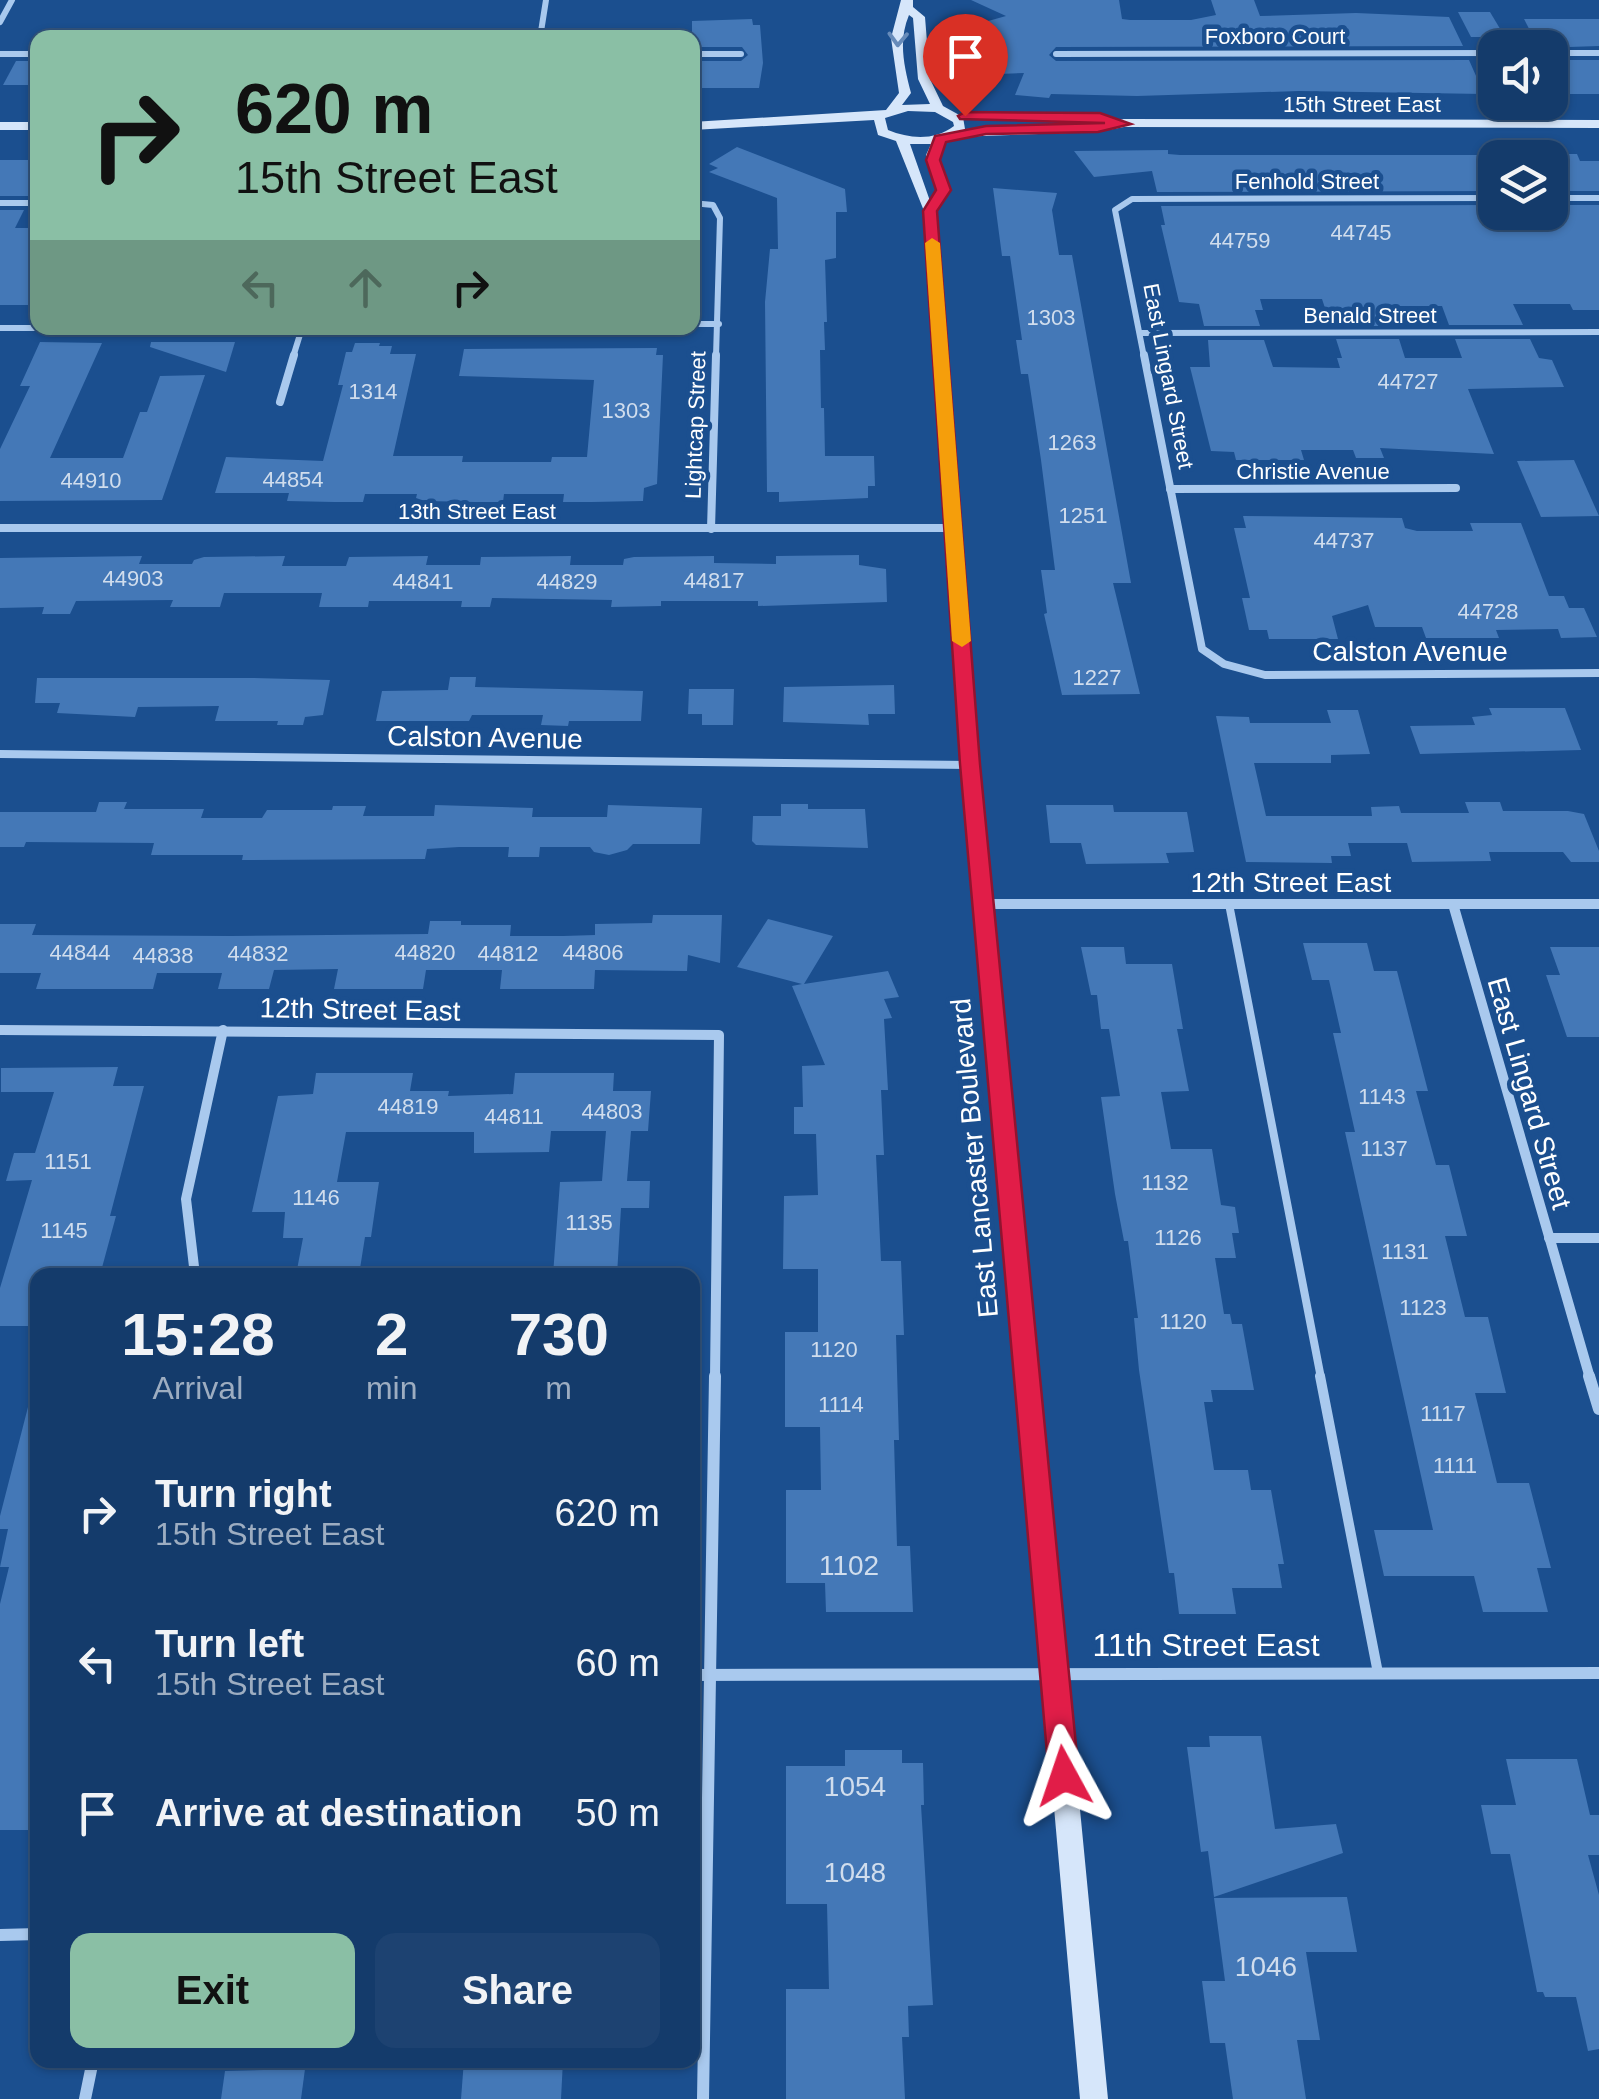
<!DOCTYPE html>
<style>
body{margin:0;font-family:Helvetica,sans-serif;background:#1d4271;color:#f1f3f6;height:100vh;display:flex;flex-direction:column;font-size:38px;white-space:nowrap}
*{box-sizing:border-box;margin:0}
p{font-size:32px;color:#9dadc1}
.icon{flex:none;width:55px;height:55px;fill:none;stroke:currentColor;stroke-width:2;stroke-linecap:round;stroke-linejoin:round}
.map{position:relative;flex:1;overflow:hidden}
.side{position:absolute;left:30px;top:1268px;width:670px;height:800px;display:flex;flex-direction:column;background:#143b6b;border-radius:20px;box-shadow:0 2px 8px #0004,0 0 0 2px #33557e}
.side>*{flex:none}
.top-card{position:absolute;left:30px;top:30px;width:670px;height:305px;border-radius:20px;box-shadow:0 2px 8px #0004,0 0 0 2px #33557e;background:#8abfa5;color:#111;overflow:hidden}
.controls{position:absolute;left:1478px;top:30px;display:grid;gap:20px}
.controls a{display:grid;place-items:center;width:90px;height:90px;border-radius:20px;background:#143b6b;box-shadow:0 2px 8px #0004,0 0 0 2px #33557e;font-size:50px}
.pin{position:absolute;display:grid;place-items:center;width:85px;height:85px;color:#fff;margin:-102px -42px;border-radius:50% 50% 50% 0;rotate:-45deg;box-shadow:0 0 10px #0007}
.pin .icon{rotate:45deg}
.me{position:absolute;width:110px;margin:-55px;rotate:355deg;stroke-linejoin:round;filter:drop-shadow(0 0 8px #0008)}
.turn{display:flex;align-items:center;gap:35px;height:210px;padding:0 40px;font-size:45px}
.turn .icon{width:130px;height:130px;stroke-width:2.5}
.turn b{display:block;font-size:70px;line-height:85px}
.lanes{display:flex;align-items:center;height:95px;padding:0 40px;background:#0003;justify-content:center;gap:50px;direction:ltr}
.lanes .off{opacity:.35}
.eta{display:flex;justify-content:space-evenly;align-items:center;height:170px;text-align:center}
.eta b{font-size:60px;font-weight:600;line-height:70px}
.button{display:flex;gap:20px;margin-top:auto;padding:20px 40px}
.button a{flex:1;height:115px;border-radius:20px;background:#8abfa5;color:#111;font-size:40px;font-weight:600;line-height:115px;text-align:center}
.button a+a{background:#1d4271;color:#f1f3f6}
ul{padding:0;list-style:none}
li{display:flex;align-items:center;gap:30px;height:150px;padding:0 40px}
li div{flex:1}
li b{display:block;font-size:38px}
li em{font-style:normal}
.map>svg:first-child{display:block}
</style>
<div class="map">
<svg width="1599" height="2099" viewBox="0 0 1599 2099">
<rect width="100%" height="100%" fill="#1b4f8f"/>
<!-- building -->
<g fill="#4478b7">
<path d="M971,0H1119L1122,19L1130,20H1191L1216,15L1211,0H1254L1260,16L1356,13L1449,17L1463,46L1056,47L1049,55L1056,61L1469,60L1484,94L1299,91L1137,96L1051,94L1049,98L1015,95L1024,73L974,75L968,72L956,49L967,40L942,34L1006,16Z"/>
<path d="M1458,12H1490L1505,37H1471Z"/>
<path d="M752,19L753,25H760L763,63L759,88H692V61H741L748,55L742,47H692V21Z"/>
<path d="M1524,19H1599V46L1539,48Z"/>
<rect x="1550" y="60" width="49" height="34"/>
<path d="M16,61H38V85H3Z"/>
<path d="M737,147L845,189L847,212H836V258L825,260L827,322H824L825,350H820L821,408H824L825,456H874L875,486H868V498L779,502V492H767L765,302L770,249H778L777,198L709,172L718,168L709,164Z"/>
<path d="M1168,150V154L1180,155H1495V191L1157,192L1152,171L1094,177L1074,151Z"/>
<path d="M1550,154H1577L1580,161H1599V191H1550Z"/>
<path d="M0,160H38V183L31,196H0Z"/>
<path d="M993,188L1057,193L1052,210L1059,255H1072L1131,583H1113L1140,694L1062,695L1044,614L1047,613L1041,570H1055L1041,460L1028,374H1021L1016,340H1022L1010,256H1002Z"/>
<path d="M1495,205V219H1563L1556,205H1599V310H1573L1570,304H1513L1523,325H1449L1442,306H1387L1394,326H1331L1322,299H1260L1263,310H1255L1260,326H1204L1199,304L1179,302L1161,225H1165L1161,206Z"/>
<path d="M0,210H24L15,228H38V305H0Z"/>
<path d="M1336,339H1399L1405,358H1462L1455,339H1530L1539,358L1552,360L1564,387L1468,389L1494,454L1380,448L1384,458H1356L1353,450H1301L1304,460H1236L1234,452L1211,451L1190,367H1210L1208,340H1264L1273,367L1340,368L1337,358H1342Z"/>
<path d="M40,342L102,343L50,458H123L140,412H147L160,376L205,375L162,500L0,501V449L30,386H20Z"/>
<path d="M151,342H235L226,372L150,347Z"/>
<path d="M355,343H380L379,346H392L390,354H416L393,456H463L462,462H551L552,457H587L594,380L459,376L464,349L657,348L656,355H663L657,484L644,488L643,501L592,502H563L564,494H504L503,502H474L425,501L416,498L417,494H365L363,502H334L287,501L289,493H215L226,457L323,461L343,385H338L346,352H352Z"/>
<path d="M1574,460L1599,516L1541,517L1517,461Z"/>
<path d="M1243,516L1402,518L1405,528L1417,531H1473L1470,523H1521L1549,596H1564L1569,608H1584L1597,637L1561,638L1558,629L1496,630L1499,638H1426L1422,627H1375L1368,605L1332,616L1338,639H1269L1267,630H1249L1242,598H1250L1234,528H1246Z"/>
<path d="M859,555V565L886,569L887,602L758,606V601H661V606L611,607L612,600L492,598L490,607H461L462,601H369L368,607H319L322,593H224L220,607H170L173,600L76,601L70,614H42L44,607L0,608V558L142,556L139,564H192L194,560L204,557L285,556L282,566H346L349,557L428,556L426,565H480L481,557L571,556L570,565H623L624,559L634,557L714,556V563L776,564V556Z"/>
<path d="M450,677H476L475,687L643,691L641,721H569L568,726L541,725L543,715H472L469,721H376L382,691L448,690Z"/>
<path d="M37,678H253L330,680L323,715L305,717L303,725H277L278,721H215L219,706L138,707L135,717L57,713L60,703H35Z"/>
<path d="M894,685L895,714H868L869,725L783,722L784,687Z"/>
<path d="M689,689H734L733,725H702V714H688Z"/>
<path d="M1489,708H1565L1581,750L1420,754L1410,726L1475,725L1472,717L1492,715Z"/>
<path d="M1327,710H1358L1370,754L1331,755V763H1254L1266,816H1372L1371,807L1399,806L1401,813H1469L1465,802H1500L1503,811H1568L1584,814L1599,851V862H1571L1563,852H1489L1491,861L1412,862L1407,843H1348L1351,856H1331L1332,863L1246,862L1216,716L1249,717L1250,723H1331Z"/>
<path d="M99,802H127L124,809H204L201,818H262L267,810H332L333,806H366L363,816H434L435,805L533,808L532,817H607L608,805L702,808L700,844H633L627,850L609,855L594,852L590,847H540L539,857H508L509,847H459L427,849L425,859L242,860L243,855H151L154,843L26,842L24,847H0V812H96Z"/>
<path d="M781,804H808V809H865L868,848L756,845L752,841L753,816H781Z"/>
<path d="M1046,805H1113L1114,812H1187L1194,852L1166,853L1169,863L1086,864L1081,843H1050Z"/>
<path d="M653,915H722L720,963L688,955L687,971L595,970L594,989H500L502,970H426L423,989H334L338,969L274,970L269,989H218L222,973H157L153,989H36L41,973H0V924H36L32,935L231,936L428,934L430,921H461V925H511L510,936H563L595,935V924L652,923Z"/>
<path d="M768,919L833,936L804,984L888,971L899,997L884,999L892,1018L884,1019L888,1090H881L884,1155H876L881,1261H901L904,1335H896L899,1440H894L897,1546H910L913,1612H826L825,1583H786V1490H821L820,1427H785V1332H818V1269H783L784,1196L818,1195L816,1134H794V1107H803L802,1066L825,1065L792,986L802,984L737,967Z"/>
<path d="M1303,943H1367L1374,971H1397L1428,1091H1416L1436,1165H1449L1467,1236H1445L1465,1317H1488L1506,1393H1475L1497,1483H1529L1551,1568H1537L1548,1612H1483L1474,1576H1384L1374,1530H1433L1345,1132H1355L1333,1033H1341L1329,980H1312Z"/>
<path d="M1081,947H1124L1126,964H1172L1183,1029H1177L1189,1091L1161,1092L1171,1149H1212L1221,1205L1235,1207L1239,1233H1232L1236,1258H1215L1224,1314H1230L1232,1324H1242L1254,1390H1211L1213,1402H1204L1214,1470H1248L1251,1490H1271L1284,1564H1278L1282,1588H1232L1236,1614H1179L1174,1573H1169L1139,1370L1134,1318H1138L1128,1241H1124L1115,1194L1101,1097L1120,1096L1109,1029H1101L1097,995H1091Z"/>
<path d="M1550,947H1599V1037H1567L1546,975H1560Z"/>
<path d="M118,1067L113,1086H144L110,1216H116L100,1275H38V1326H0V1288L32,1180L6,1181L14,1153H35L54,1092H1V1068Z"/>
<path d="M316,1073H413L410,1091H449L448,1096L513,1094L515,1073H614L613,1091H651L648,1131H631L627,1181H650L649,1208H621L617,1275H553L560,1182L602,1181L606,1131H551L549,1152L474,1153V1132H346L337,1182H379L371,1237H365L359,1275H296L303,1238H283L285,1212H252L278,1096L313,1094Z"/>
<path d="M28,1407L38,1408V1830H0V1604L9,1567H0L8,1529H0V1516Z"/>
<path d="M1209,1736H1261L1275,1829L1336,1824L1343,1853L1214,1897L1208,1851L1201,1852L1187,1747H1210Z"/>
<path d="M845,1750H902V1763H923L924,1805H921L933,2005L908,2006L909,2037H902L905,2099H786V1989H829L827,1904H786V1766H845Z"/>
<path d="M1506,1759H1577L1590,1815H1599V1855H1588L1599,1895V2049L1588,2051L1576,1997H1545L1543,1992H1537L1510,1854H1491L1481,1805H1516Z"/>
<path d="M1347,1897L1357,1952H1306L1320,2040H1297L1306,2099H1233L1225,2043H1210L1202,1981H1225L1214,1898Z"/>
<path d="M464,2060H563L561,2099H461Z"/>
<path d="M305,2069L301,2099H221L225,2071Z"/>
</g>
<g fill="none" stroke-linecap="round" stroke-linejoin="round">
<!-- lane-far1 -->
<path stroke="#a9c9ee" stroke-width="8" d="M1229,904L1321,1378"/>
<!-- lane -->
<path stroke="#a9c9ee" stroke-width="10" d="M1320,1376L1378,1673"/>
<!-- street-far3 -->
<g stroke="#a9c9ee" stroke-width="6">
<path d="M0,22L12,0"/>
<path d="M540,38L546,0"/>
<path d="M1550,53H1599"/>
<path d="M0,54H38"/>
<path d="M692,54H741"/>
<path d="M1056,54L1495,53"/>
<path d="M1526,102L1537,124"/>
<path d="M1550,198H1599"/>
<path d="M0,203H38"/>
<path d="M692,203L713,205L720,218L716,357"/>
<path d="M692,324H719"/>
<path d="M0,328H83"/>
<path d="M1142,333L1599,332"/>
<path d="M293,357L302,328"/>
<path d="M1144,357L1115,210L1132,199L1495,198"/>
</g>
<!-- street-far2 -->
<g stroke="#a9c9ee" stroke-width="8">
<path d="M1144,355L1202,649L1224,664L1265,675L1599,673"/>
<path d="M280,402L294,355"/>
<path d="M1170,489L1456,488"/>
<path d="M0,528H954"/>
<path d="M711,529L716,355"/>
<path d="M0,754L970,765"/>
</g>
<!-- street-far1 -->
<g stroke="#a9c9ee" stroke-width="10">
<path d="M984,904H1599"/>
<path d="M1453,904L1590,1378"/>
<path d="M0,1030L719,1035L715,1378"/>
<path d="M1549,1238H1599"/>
<path d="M195,1275L186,1199L223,1030"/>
</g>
<!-- street -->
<g stroke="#a9c9ee" stroke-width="12">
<path d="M1589,1376L1599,1409"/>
<path d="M692,1675L1599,1673"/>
<path d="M0,1935L38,1934"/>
<path d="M85,2099L93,2060"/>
<path d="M703,2099L715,1376"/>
</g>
<!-- secondary -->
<g fill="#d6e6fa" fill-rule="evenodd">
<path d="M901,0H913V7L925,17L930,79L943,106L963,117L965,129L1098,124L1124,119L1599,120V128L1124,127L1098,132L955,137L945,141L938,155L950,190L936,211L979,765L1108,2099H1080L961,765L924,211L896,141L878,135L874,120L692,130V122L886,110L899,93L891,38ZM909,15L913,18L918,79L930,104L902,105L911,93C904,66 898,41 909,15ZM908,111L935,112L953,122L954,126C934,141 910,139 888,130L885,118ZM910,144H931L926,155L938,190L930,201Z"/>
<rect x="0" y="122" width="38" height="8"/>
</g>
</g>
<!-- one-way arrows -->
<defs><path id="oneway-chevron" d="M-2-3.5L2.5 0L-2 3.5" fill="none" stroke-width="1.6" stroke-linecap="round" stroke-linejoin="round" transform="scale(2.5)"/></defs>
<use stroke="#668bba" href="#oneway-chevron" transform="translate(898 39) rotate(92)"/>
<!-- route -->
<path fill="#e11d48" stroke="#92132f" stroke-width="2.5" d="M965,112L1100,113L1131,124L1098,132L986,134L946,142L940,160L951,190L937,211L980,764L1079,1776L1074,1785L1064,1789L1053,1785L1049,1776L960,764L923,211L936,190L926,160L935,136L986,126L1105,123L960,119L958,116Z"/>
<!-- slow -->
<path fill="#f59e0b" d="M932,238L940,243L971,641L962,647L952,641L925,243Z"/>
<g text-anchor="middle" stroke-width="9" stroke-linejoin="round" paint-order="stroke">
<!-- far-street labels -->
<g font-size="22" fill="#fff" stroke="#1b4f8f">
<text x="1275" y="44">Foxboro Court</text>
<text x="1362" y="112">15th Street East</text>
<text x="1307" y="189">Fenhold Street</text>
<text x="1370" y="323">Benald Street</text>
<text transform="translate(1169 376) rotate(79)" y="8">East Lingard Street</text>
<text transform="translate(695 425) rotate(-88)" y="8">Lightcap Street</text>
<text x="1313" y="479">Christie Avenue</text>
<text x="477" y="519">13th Street East</text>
</g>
<!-- number labels -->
<g font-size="22" fill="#d0dded">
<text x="1361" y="240">44745</text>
<text x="1240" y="248">44759</text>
<text x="1051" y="325">1303</text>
<text x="1408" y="389">44727</text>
<text x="373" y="399">1314</text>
<text x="626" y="418">1303</text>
<text x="1072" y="450">1263</text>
<text x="293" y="487">44854</text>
<text x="91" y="488">44910</text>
<text x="1083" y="523">1251</text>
<text x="1344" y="548">44737</text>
<text x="133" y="586">44903</text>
<text x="714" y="588">44817</text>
<text x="423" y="589">44841</text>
<text x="567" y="589">44829</text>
<text x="1488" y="619">44728</text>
<text x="1097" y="685">1227</text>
<text x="80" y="960">44844</text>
<text x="425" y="960">44820</text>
<text x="593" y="960">44806</text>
<text x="258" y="961">44832</text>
<text x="508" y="961">44812</text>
<text x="163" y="963">44838</text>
<text x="1382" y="1104">1143</text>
<text x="408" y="1114">44819</text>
<text x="612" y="1119">44803</text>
<text x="514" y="1124">44811</text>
<text x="1384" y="1156">1137</text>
<text x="68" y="1169">1151</text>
<text x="1165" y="1190">1132</text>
<text x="316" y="1205">1146</text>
<text x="589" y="1230">1135</text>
<text x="64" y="1238">1145</text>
<text x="1178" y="1245">1126</text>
<text x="1405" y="1259">1131</text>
<text x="1423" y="1315">1123</text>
<text x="1183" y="1329">1120</text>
<text x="834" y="1357">1120</text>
<text x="841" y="1412">1114</text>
<text x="1443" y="1421">1117</text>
<text x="1455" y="1473">1111</text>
</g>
<!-- street labels -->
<g font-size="28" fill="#fff" stroke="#1b4f8f">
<text x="1410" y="661">Calston Avenue</text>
<text transform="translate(485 737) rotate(1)" y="10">Calston Avenue</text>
<text x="1291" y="892">12th Street East</text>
<text transform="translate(360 1009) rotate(1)" y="10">12th Street East</text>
<text transform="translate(1530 1093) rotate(74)" y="10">East Lingard Street</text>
<text transform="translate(974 1158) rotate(-95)" y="10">East Lancaster Boulevard</text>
</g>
<!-- near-number labels -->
<g font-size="28" fill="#d0dded">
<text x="849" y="1575">1102</text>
<text x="855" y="1796">1054</text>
<text x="855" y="1882">1048</text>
<text x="1266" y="1976">1046</text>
</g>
<!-- near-street labels -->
<g font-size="32" fill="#fff" stroke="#1b4f8f">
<text x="1206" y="1656">11th Street East</text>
</g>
</g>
</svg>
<div class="controls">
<a><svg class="icon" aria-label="sound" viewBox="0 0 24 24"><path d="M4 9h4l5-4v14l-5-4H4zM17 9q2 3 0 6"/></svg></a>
<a><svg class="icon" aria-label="layers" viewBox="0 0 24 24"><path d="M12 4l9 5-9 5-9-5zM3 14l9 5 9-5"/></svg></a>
</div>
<div class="pin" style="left:965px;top:116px;background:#d93025"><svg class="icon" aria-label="arrive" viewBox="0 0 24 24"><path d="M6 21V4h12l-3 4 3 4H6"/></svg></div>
<svg class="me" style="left:1064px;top:1776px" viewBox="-20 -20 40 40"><path d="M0-17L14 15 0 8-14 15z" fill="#e11d48" stroke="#fff" stroke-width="4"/></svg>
<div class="top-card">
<div class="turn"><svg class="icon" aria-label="right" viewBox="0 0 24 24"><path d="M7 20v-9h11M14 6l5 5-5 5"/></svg><div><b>620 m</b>15th Street East</div></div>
<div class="lanes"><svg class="icon off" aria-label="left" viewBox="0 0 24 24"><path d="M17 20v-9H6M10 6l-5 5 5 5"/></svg><svg class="icon off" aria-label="ahead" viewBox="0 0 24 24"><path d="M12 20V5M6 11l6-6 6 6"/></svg><svg class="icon" aria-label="right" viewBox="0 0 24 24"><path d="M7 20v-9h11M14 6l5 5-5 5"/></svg></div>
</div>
<section class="side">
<div class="eta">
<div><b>15:28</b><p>Arrival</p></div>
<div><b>2</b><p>min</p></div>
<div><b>730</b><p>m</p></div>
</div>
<ul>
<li><svg class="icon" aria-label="right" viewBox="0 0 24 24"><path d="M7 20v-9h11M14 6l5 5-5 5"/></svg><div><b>Turn right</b><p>15th Street East</p></div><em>620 m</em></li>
<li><svg class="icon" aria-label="left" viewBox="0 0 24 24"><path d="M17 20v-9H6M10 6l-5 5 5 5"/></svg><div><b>Turn left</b><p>15th Street East</p></div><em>60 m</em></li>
<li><svg class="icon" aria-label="arrive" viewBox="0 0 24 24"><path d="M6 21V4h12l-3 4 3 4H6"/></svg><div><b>Arrive at destination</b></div><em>50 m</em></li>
</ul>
<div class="button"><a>Exit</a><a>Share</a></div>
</section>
</div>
